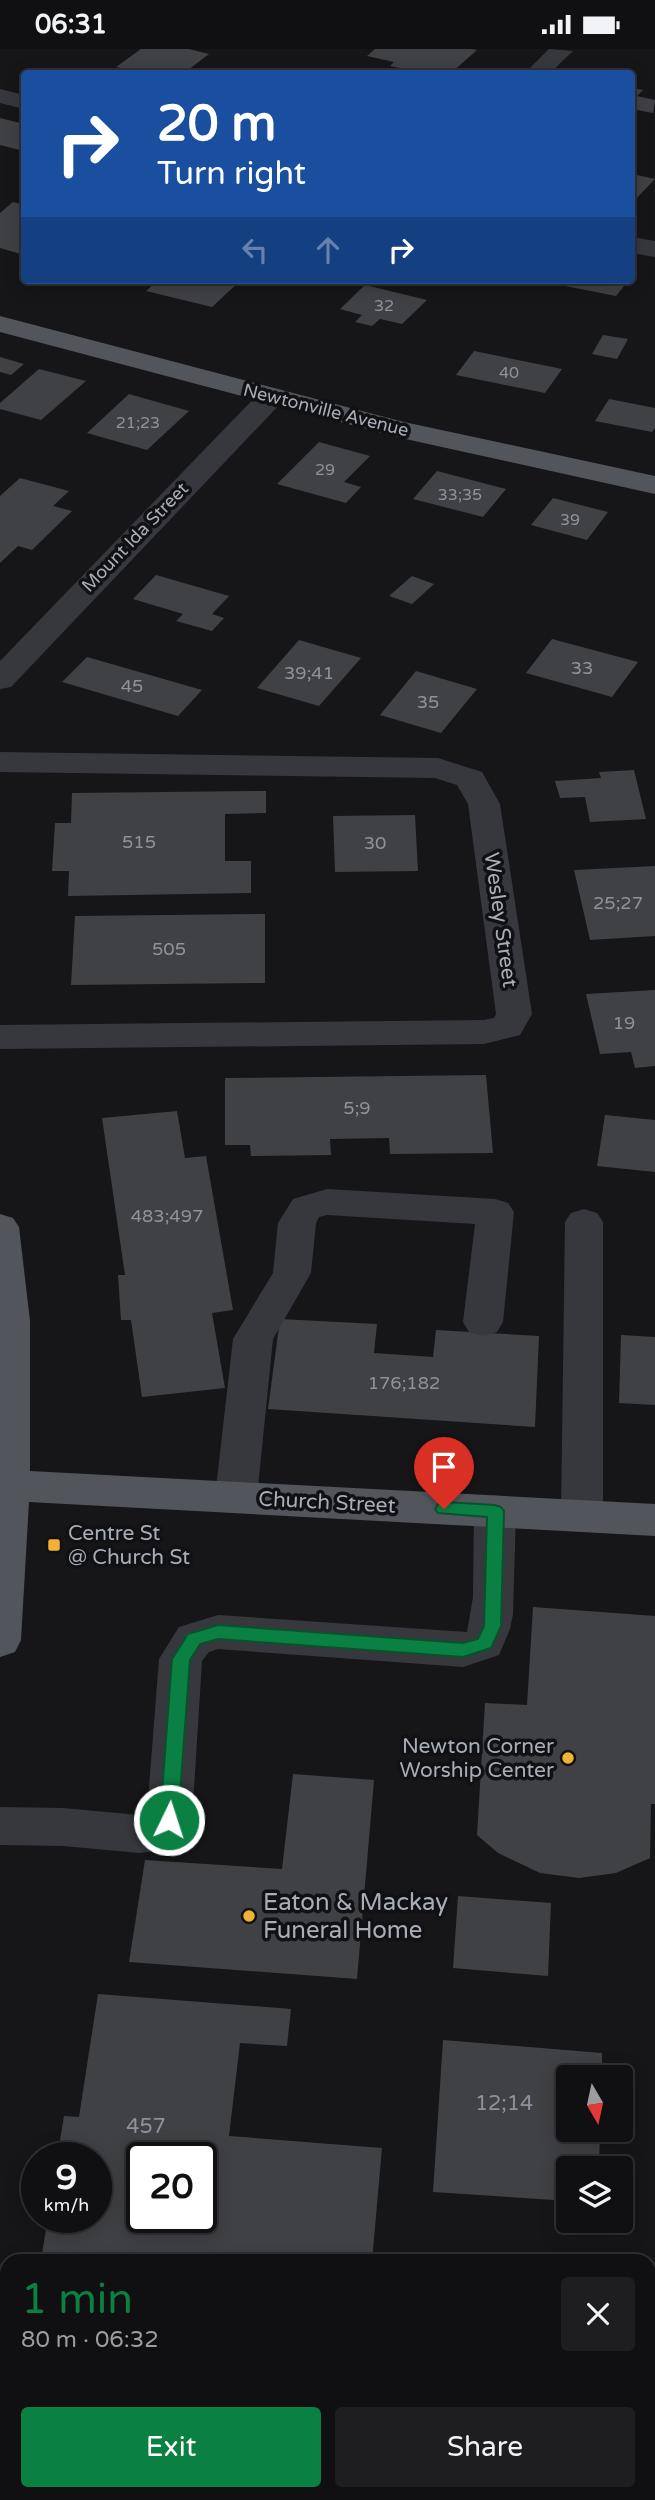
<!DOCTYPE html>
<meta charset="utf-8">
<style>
body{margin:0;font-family:"Varela Round",sans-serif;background:#1e1e20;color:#f1f3f6;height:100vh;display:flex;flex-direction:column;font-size:26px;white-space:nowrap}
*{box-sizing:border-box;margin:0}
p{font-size:23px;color:#9c9d9f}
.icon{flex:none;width:38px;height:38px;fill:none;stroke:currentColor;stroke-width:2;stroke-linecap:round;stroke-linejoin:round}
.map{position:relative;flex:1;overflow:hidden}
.panel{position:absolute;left:0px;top:2205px;width:656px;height:247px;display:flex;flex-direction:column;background:#101012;border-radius:21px 21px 0 0;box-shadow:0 4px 18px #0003,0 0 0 2px #303032}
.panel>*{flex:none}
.top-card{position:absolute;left:21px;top:21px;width:614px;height:214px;border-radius:7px;box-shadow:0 4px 18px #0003,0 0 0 2px #303032;background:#1a4fa0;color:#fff;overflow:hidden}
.needle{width:46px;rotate:171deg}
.buttons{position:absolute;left:556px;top:2016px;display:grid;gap:14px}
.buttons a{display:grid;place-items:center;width:77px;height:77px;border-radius:7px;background:#101012;box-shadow:0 4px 18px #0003,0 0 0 2px #303032;font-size:35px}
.speed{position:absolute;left:21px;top:2093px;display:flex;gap:14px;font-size:35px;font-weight:700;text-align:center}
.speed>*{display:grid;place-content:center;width:91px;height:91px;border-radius:50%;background:#101012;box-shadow:0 4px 18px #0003,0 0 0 2px #303032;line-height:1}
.speed small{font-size:18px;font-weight:400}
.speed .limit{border:4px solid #111;border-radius:10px;background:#fff;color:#111}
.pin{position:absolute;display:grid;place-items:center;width:60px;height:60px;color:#fff;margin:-72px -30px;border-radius:50% 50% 50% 0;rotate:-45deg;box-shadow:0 0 7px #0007}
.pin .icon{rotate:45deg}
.me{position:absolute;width:77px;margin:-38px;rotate:4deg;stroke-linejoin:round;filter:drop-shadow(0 0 5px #0008)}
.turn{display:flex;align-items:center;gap:24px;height:147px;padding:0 21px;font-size:32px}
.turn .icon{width:91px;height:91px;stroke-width:2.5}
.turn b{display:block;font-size:49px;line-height:60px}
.lanes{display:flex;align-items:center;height:66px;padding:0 21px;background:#0003;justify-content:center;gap:35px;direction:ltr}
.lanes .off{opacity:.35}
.round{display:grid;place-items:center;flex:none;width:74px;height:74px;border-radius:7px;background:#1e1e20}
.headline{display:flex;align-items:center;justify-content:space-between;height:119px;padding:0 21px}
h1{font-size:42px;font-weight:600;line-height:52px;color:#0b8043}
.action{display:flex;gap:14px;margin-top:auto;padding:14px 21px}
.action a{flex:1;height:80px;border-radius:7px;background:#0b8043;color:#fff;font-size:28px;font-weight:600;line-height:80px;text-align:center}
.action a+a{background:#1e1e20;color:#f1f3f6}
.status{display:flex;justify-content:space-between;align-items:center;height:49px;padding:0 35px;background:#101012;direction:ltr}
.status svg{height:19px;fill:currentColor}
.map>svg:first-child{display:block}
</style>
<div class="status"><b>06:31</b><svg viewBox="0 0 49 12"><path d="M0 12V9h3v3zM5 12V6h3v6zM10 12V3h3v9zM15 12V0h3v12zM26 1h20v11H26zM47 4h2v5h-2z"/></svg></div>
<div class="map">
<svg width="655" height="2451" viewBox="0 0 655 2451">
<rect width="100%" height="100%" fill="#161618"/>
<!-- building -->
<g fill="#404145" fill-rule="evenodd">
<path d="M141,0H189L209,5L184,24H143L116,18Z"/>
<path d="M375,0H472L477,1L451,24H426L390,17L394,13L367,7Z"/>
<path d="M632,39L643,41L637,47L655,51L653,64L632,60Z"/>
<path d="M0,69L24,75V102L0,96Z"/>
<path d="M632,125L655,130L632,154Z"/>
<path d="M13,153L24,156V206L0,199V164Z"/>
<path d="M158,231H241L212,258L146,242Z"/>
<path d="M552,231H629L616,247L550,234Z"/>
<path d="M365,236L427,251L402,275L380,270L372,277L355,273L362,266L340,260Z"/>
<path d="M603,286L628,290L617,310L592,305Z"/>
<path d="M474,302L562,320L545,344L456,326Z"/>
<path d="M0,308L24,315L11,326L0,323Z"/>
<path d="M39,320L86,332L41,371L0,360V354Z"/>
<path d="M129,345L189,362L147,401L87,384Z"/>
<path d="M609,350L655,359V379L652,383L595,372Z"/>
<path d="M319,393L370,407L344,433L361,438L346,454L277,435Z"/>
<path d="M437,422L506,440L483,468L413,450Z"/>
<path d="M20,429L69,442L53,457L72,462L32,501L18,497L0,514V447Z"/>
<path d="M553,449L608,463L587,491L531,476Z"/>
<path d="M156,526L229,547L212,565L224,569L212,582L176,572L183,565L133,550Z"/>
<path d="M412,527L434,535L412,555L389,547Z"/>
<path d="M552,590L638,613L612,648L526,624Z"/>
<path d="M299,591L361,609L319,657L257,639Z"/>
<path d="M87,608L202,641L178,667L62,633Z"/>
<path d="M416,622L477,640L441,684L380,666Z"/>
<path d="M634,721L646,770L590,773L585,748L560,749L555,732L601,729L599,723Z"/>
<path d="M266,742V764L225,765V812H251V844L68,847L69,822H52L55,774H71L72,744Z"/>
<path d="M415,766L418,822L335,823L333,767Z"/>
<path d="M655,817V887L590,891L574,821Z"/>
<path d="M265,865V934L71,936L75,867Z"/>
<path d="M655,941V1017L635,1019L631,1003L600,1005L586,945Z"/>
<path d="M486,1026L493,1104L390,1105L389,1089L330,1090L331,1106L251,1107L250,1096H225V1029Z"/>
<path d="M177,1062L185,1109L206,1107L233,1261L212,1264L225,1339L142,1348L131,1271H121L118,1226H125L102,1069Z"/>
<path d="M605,1066L655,1071V1123L597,1117Z"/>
<path d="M280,1270L377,1275L374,1304L433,1308L436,1281L539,1287L535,1378L268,1360Z"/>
<path d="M621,1286L655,1288V1356L619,1354Z"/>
<path d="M533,1558L655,1567V1755H651L650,1809L616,1824L579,1829L540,1824L498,1804L477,1786L485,1654L527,1656Z"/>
<path d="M293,1725L374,1731L357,1930L129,1913L145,1811L282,1820Z"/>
<path d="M458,1847L551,1854L548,1927L453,1919Z"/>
<path d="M98,1945L291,1960L287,1997L240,1994L229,2087L382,2099L372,2212L41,2211L48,2168H96V2109H57L64,2067L79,2068ZM142,2109H201V2168H142Z"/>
<path d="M443,1991L602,2004V2028H569V2081H600L599,2119H569V2152L433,2143Z"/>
<path d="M59,2445H370V2451H58Z"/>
</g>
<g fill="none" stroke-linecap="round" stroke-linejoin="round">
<!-- minor -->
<g fill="#37383d" fill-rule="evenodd">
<path d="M549,0L573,2L550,24H525Z"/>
<path d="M0,40L24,46V60L0,54Z"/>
<path d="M632,188L655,192V208L632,204Z"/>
<path d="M272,339L282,341L286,347L282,353L11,638L0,640V612L262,341Z"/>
<path d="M0,703L438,709L482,723L500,755L532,965L520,986L484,995L0,1000V976L484,971L494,969L496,965L468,755L457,736L435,729L0,723Z"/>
<path d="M327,1140L495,1150L508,1154L514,1163L503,1273L497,1283L483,1287L469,1283L463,1273L475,1175L327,1166L319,1168L316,1174L311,1224L273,1290L257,1448L251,1459L236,1464L221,1459L215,1448L233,1290L273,1224L278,1174L293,1150Z"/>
<path d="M584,1160L597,1164L603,1173V1467L597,1478L582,1483L567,1478L561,1467L565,1173L571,1164Z"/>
<path d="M495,1446L510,1451L516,1462L513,1565L510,1580L499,1606L463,1618L218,1600L209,1603L202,1612L192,1771L185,1784L174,1796L158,1802L139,1804L63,1797L0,1796V1758L63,1759L139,1766L147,1764L159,1610L179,1578L218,1566L467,1583L473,1548L474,1462L480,1451Z"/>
</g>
<!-- major -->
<g fill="#53555c" fill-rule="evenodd">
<path d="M0,267L404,373L655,427V445L401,389L0,283Z"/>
<path d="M0,1165L13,1169L19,1178L30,1272V1422L655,1455V1487L29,1453L21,1591L15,1603L0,1608Z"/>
<rect x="0" y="2268" width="7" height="48"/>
<rect x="649" y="2320" width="6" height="50"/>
</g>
</g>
<!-- route -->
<path fill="#0b8043" stroke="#07532c" stroke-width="2" d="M444,1453L495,1456L501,1458L504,1462L501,1577L491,1599L463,1608L218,1590L200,1595L190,1611L178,1771L176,1776L169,1779L162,1776L160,1771L172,1610L188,1585L218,1576L463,1594L478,1590L484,1577L487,1468L438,1464L435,1460L438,1455Z"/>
<!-- markers -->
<g fill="#f2b134" stroke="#111113" stroke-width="2.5">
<rect x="47" y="1489" width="14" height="14" rx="3.5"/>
<circle cx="568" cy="1709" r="7"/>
<circle cx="249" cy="1867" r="7"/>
</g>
<g text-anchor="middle" stroke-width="7" stroke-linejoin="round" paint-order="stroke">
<!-- far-number labels -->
<g font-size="16" fill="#8e929b">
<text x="384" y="262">32</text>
<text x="509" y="329">40</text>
<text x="138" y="379">21;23</text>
<text x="325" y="426">29</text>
<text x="460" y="451">33;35</text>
<text x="570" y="476">39</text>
</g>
<!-- far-street labels -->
<g font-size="18" fill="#a8adb8" stroke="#111113">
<text transform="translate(326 361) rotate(14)" y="6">Newtonville Avenue</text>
<text transform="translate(135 488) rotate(-46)" y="6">Mount Ida Street</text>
</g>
<!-- number labels -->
<g font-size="18" fill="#8e929b">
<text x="582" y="625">33</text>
<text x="309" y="630">39;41</text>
<text x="132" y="643">45</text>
<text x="428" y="659">35</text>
<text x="139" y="799">515</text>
<text x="375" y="800">30</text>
<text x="618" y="860">25;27</text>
<text x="169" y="906">505</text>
<text x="624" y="980">19</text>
<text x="357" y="1065">5;9</text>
<text x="167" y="1173">483;497</text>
<text x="404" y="1340">176;182</text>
</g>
<!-- street labels -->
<g font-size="21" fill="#a8adb8" stroke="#111113">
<text transform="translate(501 871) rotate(82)" y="7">Wesley Street</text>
<text transform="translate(327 1453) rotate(3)" y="7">Church Street</text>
</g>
<!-- poi labels -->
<g font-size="21" fill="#a8adb8" stroke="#111113" text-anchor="start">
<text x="68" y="1491">Centre St<tspan x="68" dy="24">@ Church St</tspan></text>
<text x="554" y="1704" text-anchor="end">Newton Corner<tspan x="554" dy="24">Worship Center</tspan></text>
</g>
<!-- near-number labels -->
<g font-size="21" fill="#8e929b">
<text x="504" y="2061">12;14</text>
<text x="146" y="2084">457</text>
</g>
<!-- near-poi labels -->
<g font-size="24" fill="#a8adb8" stroke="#111113" text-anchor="start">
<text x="263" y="1861">Eaton &amp; Mackay<tspan x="263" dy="28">Funeral Home</tspan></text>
</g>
</g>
</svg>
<div class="buttons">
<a><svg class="needle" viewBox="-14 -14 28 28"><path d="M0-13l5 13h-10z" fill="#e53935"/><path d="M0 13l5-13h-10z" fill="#9c9d9f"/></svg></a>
<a><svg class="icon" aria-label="layers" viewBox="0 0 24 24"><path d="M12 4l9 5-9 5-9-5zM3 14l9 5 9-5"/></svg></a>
</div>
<div class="speed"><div>9<small>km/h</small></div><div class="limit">20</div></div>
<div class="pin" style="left:444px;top:1460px;background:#d93025"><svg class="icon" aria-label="arrive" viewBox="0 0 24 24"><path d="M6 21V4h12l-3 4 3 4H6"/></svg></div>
<svg class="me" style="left:169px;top:1771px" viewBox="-20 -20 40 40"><circle r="17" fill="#0b8043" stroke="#fff" stroke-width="3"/><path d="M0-11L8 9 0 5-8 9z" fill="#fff"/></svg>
<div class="top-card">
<div class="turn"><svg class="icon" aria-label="right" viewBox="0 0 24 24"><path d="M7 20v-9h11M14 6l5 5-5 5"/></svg><div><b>20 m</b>Turn right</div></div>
<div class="lanes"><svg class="icon off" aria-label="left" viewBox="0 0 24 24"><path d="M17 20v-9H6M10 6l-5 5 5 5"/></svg><svg class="icon off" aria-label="ahead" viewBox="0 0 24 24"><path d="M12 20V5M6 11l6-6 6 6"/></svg><svg class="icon" aria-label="right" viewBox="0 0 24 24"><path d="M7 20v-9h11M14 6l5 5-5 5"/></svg></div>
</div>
<section class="panel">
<div class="headline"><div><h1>1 min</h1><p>80 m · 06:32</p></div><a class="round"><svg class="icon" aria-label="close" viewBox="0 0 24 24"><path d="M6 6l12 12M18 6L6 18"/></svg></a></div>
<div class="action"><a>Exit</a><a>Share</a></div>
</section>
</div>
